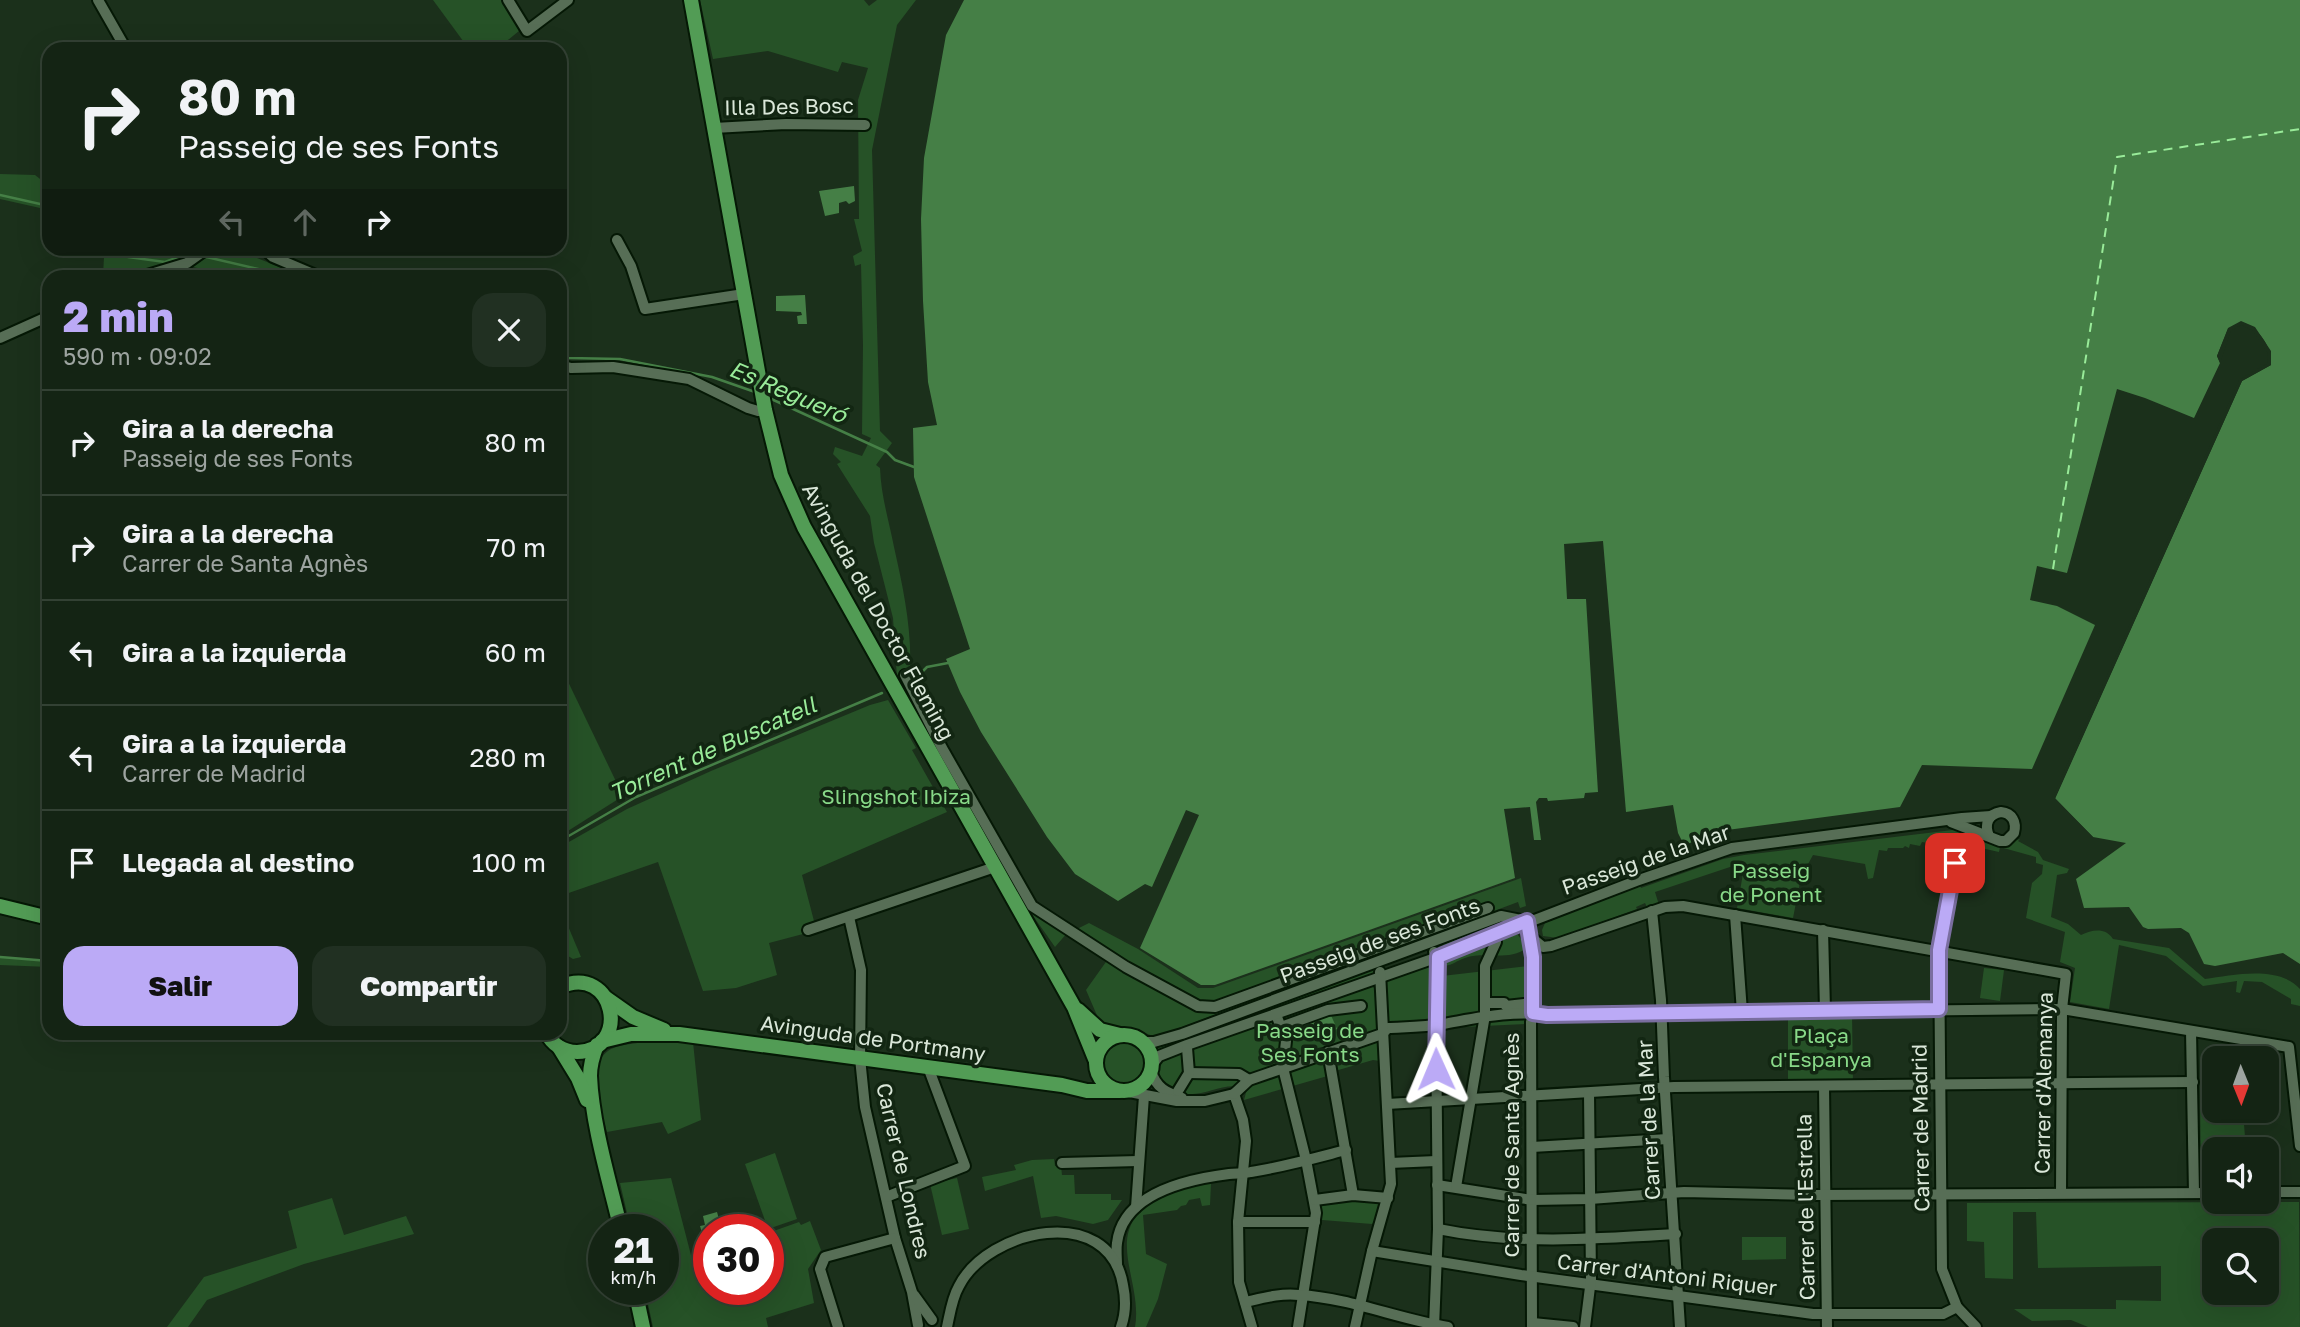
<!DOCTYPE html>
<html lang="es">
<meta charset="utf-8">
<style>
body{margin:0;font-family:"Golos Text",sans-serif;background:#213022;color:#f1f3f6;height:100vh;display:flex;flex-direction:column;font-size:26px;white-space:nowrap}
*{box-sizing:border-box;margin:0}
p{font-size:23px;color:#9da4a0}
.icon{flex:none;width:38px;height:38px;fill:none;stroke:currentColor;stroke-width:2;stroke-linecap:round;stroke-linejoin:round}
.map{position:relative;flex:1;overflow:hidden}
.drawer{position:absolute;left:42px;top:270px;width:525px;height:770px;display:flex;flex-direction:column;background:#142414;border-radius:21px;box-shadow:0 7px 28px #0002,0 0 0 2px #334134}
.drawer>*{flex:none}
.top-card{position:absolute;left:42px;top:42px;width:525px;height:214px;border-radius:21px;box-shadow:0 7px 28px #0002,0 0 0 2px #334134;background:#142414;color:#f1f3f6;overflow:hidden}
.needle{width:46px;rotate:179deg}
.buttons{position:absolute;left:2202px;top:1046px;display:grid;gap:14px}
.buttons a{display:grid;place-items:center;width:77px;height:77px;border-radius:14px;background:#142414;box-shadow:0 7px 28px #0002,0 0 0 2px #334134;font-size:35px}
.speed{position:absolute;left:588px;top:1214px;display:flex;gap:14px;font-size:35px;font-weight:700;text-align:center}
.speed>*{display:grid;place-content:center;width:91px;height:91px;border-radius:50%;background:#142414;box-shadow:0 7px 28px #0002,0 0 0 2px #334134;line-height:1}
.speed small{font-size:18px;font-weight:400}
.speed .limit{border:10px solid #d22;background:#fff;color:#111}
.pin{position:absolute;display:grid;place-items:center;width:60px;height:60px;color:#fff;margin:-30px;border-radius:14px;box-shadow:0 4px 10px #0006}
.me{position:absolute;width:77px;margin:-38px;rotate:359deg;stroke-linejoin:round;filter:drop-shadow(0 0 5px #0008)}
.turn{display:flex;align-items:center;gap:24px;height:147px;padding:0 21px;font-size:32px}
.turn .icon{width:91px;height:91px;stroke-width:2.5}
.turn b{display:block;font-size:49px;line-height:60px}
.lanes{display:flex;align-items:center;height:66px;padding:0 21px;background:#0003;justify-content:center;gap:35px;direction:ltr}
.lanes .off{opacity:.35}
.round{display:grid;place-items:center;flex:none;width:74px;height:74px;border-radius:21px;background:#213022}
.summary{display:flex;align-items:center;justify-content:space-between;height:119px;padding:0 21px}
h1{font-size:42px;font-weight:800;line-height:52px;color:#bbaaf6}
.button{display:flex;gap:14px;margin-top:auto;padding:14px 21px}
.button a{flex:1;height:80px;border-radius:21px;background:#bbaaf6;color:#111;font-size:28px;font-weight:800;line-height:80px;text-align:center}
.button a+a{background:#213022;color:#f1f3f6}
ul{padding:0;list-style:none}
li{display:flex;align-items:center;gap:21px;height:105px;padding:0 21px;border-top:2px solid #334134}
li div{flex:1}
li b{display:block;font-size:26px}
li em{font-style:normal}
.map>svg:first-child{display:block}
</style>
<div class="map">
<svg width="2300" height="1327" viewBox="0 0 2300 1327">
<rect width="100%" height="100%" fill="#1b301b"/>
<!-- green -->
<g fill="#265227" fill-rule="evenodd">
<path d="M433,0H503L519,31L497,49H469Z"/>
<path d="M700,0H864L869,6L877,0H916L897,25L872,150L880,431L892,443L876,465L880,468C881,496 889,521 894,547C903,587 912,629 910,670L916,677L922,703L1033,902L1077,929L1089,923L1138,949L1198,988H1213L1521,878L1526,906L1520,908L1518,902L1155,1037L1138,1030L1105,1025L1099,1020L1086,990L1108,959L1068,932L1055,947L1031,913L897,678L893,618L874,543L870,516L837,464L841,462L833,454L835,447L862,456L871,438L862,434L863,345L861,264L855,266L853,256L862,251L854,219H859L858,100L868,68L842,62L838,72L768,51L713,59Z"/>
<path d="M0,174L35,175L49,186V210L0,199Z"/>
<path d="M95,249H126L145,253L203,249L194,256L136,276H103L104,257Z"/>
<path d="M221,249L257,258L302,276H231L189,266Z"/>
<path d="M560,665L623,796L560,836Z"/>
<path d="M888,700L916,748L912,750L947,812L802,875L814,921L802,926L803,934L769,943L777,975L736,988L703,991L658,862L560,896V847L627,809L711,771L870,705Z"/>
<path d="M1961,829L1995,846L2020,839L2018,841L2038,852L2043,860L2069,869L2067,873L2057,875L2051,917L2068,924L2081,935C2092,930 2105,927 2113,939L2169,948L2205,979C2233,975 2279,965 2300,989V1006L2291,1004V999L2262,982L2244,981L2240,993L2236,992L2237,981L2203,986L2166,956L2119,945L2109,1009L2070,1002L2075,968L2060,962L2065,932L2026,918L2032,883L2042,874L2043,865L2036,863V857L2000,847L1999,852L1950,841L1949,846L1922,842L1920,846L1910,844L1909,848L1905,846L1903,848H1888L1887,851L1879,850L1873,878L1868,879L1865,864L1813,855L1801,877L1793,918L1737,908L1745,862L1655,892L1659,905L1626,915L1647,907L1645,903L1636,907L1637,909L1558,938L1543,936L1542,930L1545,923L1640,885L1641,888L1723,859L1744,855Z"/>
<path d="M560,907L581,957L573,959L560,951Z"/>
<path d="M1501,919L1516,923L1445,950L1442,943Z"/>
<path d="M1515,931L1527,947C1512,962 1484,951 1465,958C1455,961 1455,965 1443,966L1444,957Z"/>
<path d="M0,957L49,961V967L0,965Z"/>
<path d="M1435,964L1433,1022L1389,1026L1386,981Z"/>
<path d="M1529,966L1527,1024L1441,1028L1442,976Z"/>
<path d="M1984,968L2004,970L2000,1001L1980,998Z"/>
<path d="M1374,969L1375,975L1158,1053L1154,1046Z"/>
<path d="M1370,984L1377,991L1380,1061L1373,1060L1335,1071L1331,1075L1244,1100L1247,1089C1217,1076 1191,1115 1157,1077L1158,1066L1166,1056Z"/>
<path d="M1852,1012L1853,1084L1788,1082V1020L1785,1013Z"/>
<circle cx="1124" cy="1063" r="22"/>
<path d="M654,1042H693L701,1120L668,1134L662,1122L607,1132C602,1110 584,1064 611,1049C624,1043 640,1043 654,1042Z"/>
<path d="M2200,1095H2214V1111H2243L2246,1150H2214V1186H2201Z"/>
<path d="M775,1153L797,1219L768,1229L745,1164Z"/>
<path d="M1054,1159L1055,1166H1061L1062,1175H1074L1075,1194H1111V1200H1122L1108,1220L1093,1224L1056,1216L1041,1218L1033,1176L985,1191L982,1177L1016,1170L1014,1165L1032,1160Z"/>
<path d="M671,1178L692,1259L709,1254V1290H768V1233L799,1222L801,1225L810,1221L821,1250L808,1269L814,1303L766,1318L768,1327H653L645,1290H663V1230H631L620,1183Z"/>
<path d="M957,1178L969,1229L942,1235L930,1184Z"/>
<path d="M1211,1183L1210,1205L1202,1206L1200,1198L1189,1200L1186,1205L1181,1206L1177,1210L1143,1215L1146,1254L1167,1264L1158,1299L1146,1327H1135C1143,1282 1104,1235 1149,1205C1169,1193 1188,1186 1211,1183Z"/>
<path d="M1356,1191L1385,1192L1375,1221L1372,1224L1310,1219L1309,1199Z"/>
<path d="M332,1198L344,1235L406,1216L414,1234L304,1264L207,1300L188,1327H167L204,1277L297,1248L288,1211Z"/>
<path d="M2299,1202L2300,1327H2088L2071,1320L2032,1321L2014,1309H2116V1300L2161,1301V1266L2038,1268L2036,1212H2013V1279L1985,1278L1984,1242L1967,1241V1203ZM2214,1241H2266V1293H2214Z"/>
<path d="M1742,1237H1786V1259L1742,1260Z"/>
</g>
<!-- water -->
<g fill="#457f46">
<path d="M964,0H2300V964L2283,953L2215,966L2204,964L2189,933L2181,928L2148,929L2143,927L2129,907L2084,908L2076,879L2126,843L2093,837L2055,799L2242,381L2271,365C2271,345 2260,329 2241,322L2228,329L2217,356L2220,363L2194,418L2145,398L2117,389L2067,573L2037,566L2030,600L2057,606L2095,625L2032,769L1922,765L1900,807L1727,830L1684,845L1678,833L1673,805L1626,812L1603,541L1564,544L1567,599H1586L1598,792L1585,793L1584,798L1548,801L1547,798H1539L1536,802L1541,840H1534L1530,807L1504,809L1515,878L1215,985H1201L1140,948L1199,815L1186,810L1152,887L1145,884L1118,901L1075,874L1047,837L981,732L960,692L946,659L970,649L914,477L913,428L937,425L928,382L923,301L921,219L924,158L946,35Z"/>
<path d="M854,186L855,201L849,204L846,201L839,203V213L825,216L819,191Z"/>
<path d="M805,295L807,324H798L797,316L802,315L801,312L776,311V296Z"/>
<path d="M1330,1013L1337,1029L1306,1041L1300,1025Z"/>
<path d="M717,1212L722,1230H709V1239L704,1240L700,1226L705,1225L703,1216Z"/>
</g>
<!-- pier -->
<path fill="#1b301b" d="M2241,321L2255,327L2271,351V365L2242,381L2055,798L2093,837V840L2052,801V798L2239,380L2268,363L2267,352L2252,330L2241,325L2231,331L2220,363L2217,356L2228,328Z"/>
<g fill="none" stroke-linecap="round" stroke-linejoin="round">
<!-- stream -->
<g stroke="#457f46" stroke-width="2.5">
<path d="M0,195L49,206"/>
<path d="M112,248L128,257L165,262L192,252L195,253"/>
<path d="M202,256L288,276"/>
<path d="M560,355L568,358L620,359L712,377L755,392"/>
<path d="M767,397L887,452L895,460L914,467"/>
<path d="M919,675L927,667L948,663"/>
<path d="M560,841L636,797L882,693"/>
<path d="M0,957L49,961"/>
</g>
<!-- ferry -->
<path stroke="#99eb99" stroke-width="2" stroke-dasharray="9 7" stroke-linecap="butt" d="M2053,569L2117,157L2300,129"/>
<defs>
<g id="minor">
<path d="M98,0L126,49"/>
<path d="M508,0L527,31L568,0"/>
<path d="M714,128L786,124L865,125"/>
<path d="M617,240L631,266L645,309L744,294"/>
<path d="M263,248L273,257L318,276"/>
<path d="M144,276L187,263L208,248"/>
<path d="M0,338L49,316"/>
<path d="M560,365L571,368L613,367L689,379L748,408L758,411L765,410"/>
<path d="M905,675L942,748L1032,906L1126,967L1198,1006L1215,1007L1488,908"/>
<path d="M1951,822L2000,841H2006L2014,833C2017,822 2012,813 2001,812C1988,814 1984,824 1989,836"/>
<path d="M1954,863L1939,950L1942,1269L1957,1307L1976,1327"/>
<path d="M1652,911L1661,1000L1664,1077L1680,1327"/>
<path d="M1735,915L1742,1012"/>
<path d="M849,917L861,970L860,1058L865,1107L895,1238L912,1292L918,1325"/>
<path d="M808,930L995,867"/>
<path d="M1823,930L1825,1010"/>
<path d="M1530,934L1533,1013L1531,1022L1532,1327"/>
<path d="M1531,937L1543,947L1551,946L1665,907L1683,906L2066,974L2062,1009L2061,1193"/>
<path d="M1434,952L1438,957L1436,1025L1438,1229L1434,1327"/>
<path d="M1485,1003H1504L1506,1006L1533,1003"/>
<path d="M1277,1017L1286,1041L1283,1068L1306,1160L1316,1213L1298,1327"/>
<path d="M1281,1027L1328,1010L1361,1006"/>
<path d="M2191,1031L2194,1193"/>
<path d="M1142,1042H1154L1182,1034L1501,916L1527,921"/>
<path d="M1328,1052L1353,1195"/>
<path d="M1152,1065L1159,1056L1187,1045L1438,957L1636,881L1732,848L1962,818L1991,816"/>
<path d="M1151,1071C1156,1088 1166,1092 1182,1098"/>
<path d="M1189,1073L1239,1074L1249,1080"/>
<path d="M1824,1086L1827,1327"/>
<path d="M1124,1091L1177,1101H1205L1234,1094L1243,1120L1246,1141L1238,1222L1239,1282L1252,1327"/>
<path d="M1178,1091L1189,1073L1187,1048"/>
<path d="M1234,1094L1249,1080L1382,1034L1388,1028C1407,1027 1425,1027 1443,1024C1478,1018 1512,1010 1547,1015L2062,1009L2289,1047L2300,1146"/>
<path d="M1387,1104L1674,1087L2193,1082"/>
<path d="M1532,1147L1668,1139"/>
<path d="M1062,1163L1138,1161"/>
<path d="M1390,1163L1436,1161"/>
<path d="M1437,1185L1532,1200L1590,1199L1684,1192L1815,1195L2214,1193"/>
<path d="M1456,1187L1485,1015V966L1496,942L1495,938"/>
<path d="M2266,1192H2300"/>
<path d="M886,1197L965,1166L928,1067"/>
<path d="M1315,1200L1353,1195L1388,1198"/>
<path d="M1136,1207L1144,1096"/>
<path d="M1238,1222H1315"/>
<path d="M1438,1229C1516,1245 1597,1239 1676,1234"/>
<path d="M1372,1251L1521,1275L1813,1314H1943L1957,1307"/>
<path d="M1117,1265C1117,1258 1116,1250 1117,1243C1123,1193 1189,1179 1229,1174C1236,1173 1244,1174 1251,1172C1283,1167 1315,1158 1346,1150"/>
<path d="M914,1295L932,1320"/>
<path d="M1245,1302C1263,1298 1280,1293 1299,1295C1350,1298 1398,1319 1448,1327"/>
<path d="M1533,1323L1573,1327"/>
<path d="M838,1327L820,1269L825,1257L895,1238"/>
<path d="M947,1327C950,1313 952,1298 959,1286C988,1229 1109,1202 1123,1285C1126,1299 1126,1313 1121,1327"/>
<path d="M1355,1327L1372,1251L1391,1184L1380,972"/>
<path d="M1585,1327L1591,1279L1589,1093"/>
</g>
<g id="major">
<path d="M691,0L765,410L781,475L804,527L1074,1007L1095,1059"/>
<path d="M0,906L49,918"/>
<path d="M606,998L633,1017L664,1030"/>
<path d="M1078,1010L1100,1030L1120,1035"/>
<path d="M546,1032C552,1044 563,1052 577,1052C632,1051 615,962 560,987"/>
<circle cx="1124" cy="1063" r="28"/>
<path d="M602,1041L631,1034H679L1062,1085L1087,1091H1120"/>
<path d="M597,1045C593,1055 590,1065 590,1076C592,1125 610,1183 621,1230"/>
<path d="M559,1047L578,1078L587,1100"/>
<path d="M635,1290L643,1327"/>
</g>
</defs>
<!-- minor casing -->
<use href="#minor" stroke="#051805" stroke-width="14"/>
<!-- major casing -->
<use href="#major" stroke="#051805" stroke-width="18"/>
<!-- minor -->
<use href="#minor" stroke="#576e56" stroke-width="10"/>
<!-- major -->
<use href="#major" stroke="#529c55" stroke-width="14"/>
</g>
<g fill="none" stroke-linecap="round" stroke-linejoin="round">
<defs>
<path id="route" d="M1436,1069L1438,957L1527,921L1533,957V1013L1547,1015L1939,1009V950L1955,863"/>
</defs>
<!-- route casing -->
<use href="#route" stroke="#7a6ea0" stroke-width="18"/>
<!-- route -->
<use href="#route" stroke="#bbaaf6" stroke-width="12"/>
</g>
<g text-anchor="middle" stroke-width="7" stroke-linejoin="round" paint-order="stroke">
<!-- street labels -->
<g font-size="21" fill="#dae7d9" stroke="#122612">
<text transform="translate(789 107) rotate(-1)" y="7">Illa Des Bosc</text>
<text transform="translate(878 612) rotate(61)" y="7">Avinguda del Doctor Fleming</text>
<text transform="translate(1646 860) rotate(-19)" y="7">Passeig de la Mar</text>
<text transform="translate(1380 941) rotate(-20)" y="7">Passeig de ses Fonts</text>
<text transform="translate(873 1039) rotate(8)" y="7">Avinguda de Portmany</text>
<text transform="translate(2044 1083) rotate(-89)" y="7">Carrer d'Alemanya</text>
<text transform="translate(1649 1120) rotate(-93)" y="7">Carrer de la Mar</text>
<text transform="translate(1921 1128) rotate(-91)" y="7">Carrer de Madrid</text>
<text transform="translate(1512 1145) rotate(-90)" y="7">Carrer de Santa Agnès</text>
<text transform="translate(903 1171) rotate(77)" y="7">Carrer de Londres</text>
<text transform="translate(1806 1207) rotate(-91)" y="7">Carrer de l'Estrella</text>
<text transform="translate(1667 1275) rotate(7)" y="7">Carrer d'Antoni Riquer</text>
</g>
<!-- park labels -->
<g font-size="21" fill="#88d988" stroke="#122612">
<text x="896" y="804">Slingshot Ibiza</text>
<text x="1771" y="878">Passeig<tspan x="1771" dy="24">de Ponent</tspan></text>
<text x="1310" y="1038">Passeig de<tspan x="1310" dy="24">Ses Fonts</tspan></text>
<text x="1821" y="1043">Plaça<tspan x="1821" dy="24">d'Espanya</tspan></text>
</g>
<!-- water labels -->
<g font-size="23" font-style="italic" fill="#99eb99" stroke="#122612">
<text transform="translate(788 392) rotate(23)" y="8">Es Regueró</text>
<text transform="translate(713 749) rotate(-24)" y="8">Torrent de Buscatell</text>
</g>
</g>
</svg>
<div class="buttons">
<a><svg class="needle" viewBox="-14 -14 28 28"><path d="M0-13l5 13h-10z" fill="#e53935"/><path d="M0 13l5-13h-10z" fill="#9da4a0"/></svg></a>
<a><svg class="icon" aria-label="sound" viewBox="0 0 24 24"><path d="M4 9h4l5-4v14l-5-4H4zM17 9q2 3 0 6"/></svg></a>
<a><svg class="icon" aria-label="search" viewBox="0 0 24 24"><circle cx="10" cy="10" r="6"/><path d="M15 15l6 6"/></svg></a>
</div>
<div class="speed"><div>21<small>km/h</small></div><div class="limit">30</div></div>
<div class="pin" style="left:1955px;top:863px;background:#d93025"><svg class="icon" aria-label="arrive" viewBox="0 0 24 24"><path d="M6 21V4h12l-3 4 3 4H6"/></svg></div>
<svg class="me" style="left:1436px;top:1069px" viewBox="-20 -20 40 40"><path d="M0-17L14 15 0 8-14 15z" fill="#bbaaf6" stroke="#fff" stroke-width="4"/></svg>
<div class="top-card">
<div class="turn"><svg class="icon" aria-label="right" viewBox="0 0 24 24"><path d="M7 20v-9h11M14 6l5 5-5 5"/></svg><div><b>80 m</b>Passeig de ses Fonts</div></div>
<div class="lanes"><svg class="icon off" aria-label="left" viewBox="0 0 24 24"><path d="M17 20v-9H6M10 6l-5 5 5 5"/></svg><svg class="icon off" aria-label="ahead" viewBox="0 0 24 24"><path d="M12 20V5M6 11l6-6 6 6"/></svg><svg class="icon" aria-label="right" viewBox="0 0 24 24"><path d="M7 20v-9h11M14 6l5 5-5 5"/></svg></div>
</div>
<section class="drawer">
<div class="summary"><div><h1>2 min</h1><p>590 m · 09:02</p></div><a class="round"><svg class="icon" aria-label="close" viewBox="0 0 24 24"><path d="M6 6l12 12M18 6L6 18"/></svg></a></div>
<ul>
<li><svg class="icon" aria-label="right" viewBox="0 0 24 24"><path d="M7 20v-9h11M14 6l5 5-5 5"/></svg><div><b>Gira a la derecha</b><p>Passeig de ses Fonts</p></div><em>80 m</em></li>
<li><svg class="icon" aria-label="right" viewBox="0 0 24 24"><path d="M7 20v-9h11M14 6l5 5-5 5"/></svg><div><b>Gira a la derecha</b><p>Carrer de Santa Agnès</p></div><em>70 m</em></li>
<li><svg class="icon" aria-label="left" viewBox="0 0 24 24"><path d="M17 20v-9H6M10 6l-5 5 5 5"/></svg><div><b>Gira a la izquierda</b></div><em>60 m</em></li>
<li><svg class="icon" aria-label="left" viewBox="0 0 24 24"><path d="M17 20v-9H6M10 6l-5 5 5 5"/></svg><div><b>Gira a la izquierda</b><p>Carrer de Madrid</p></div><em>280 m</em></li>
<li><svg class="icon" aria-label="arrive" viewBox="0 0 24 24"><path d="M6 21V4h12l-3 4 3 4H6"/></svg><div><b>Llegada al destino</b></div><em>100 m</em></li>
</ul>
<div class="button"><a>Salir</a><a>Compartir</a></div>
</section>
</div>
